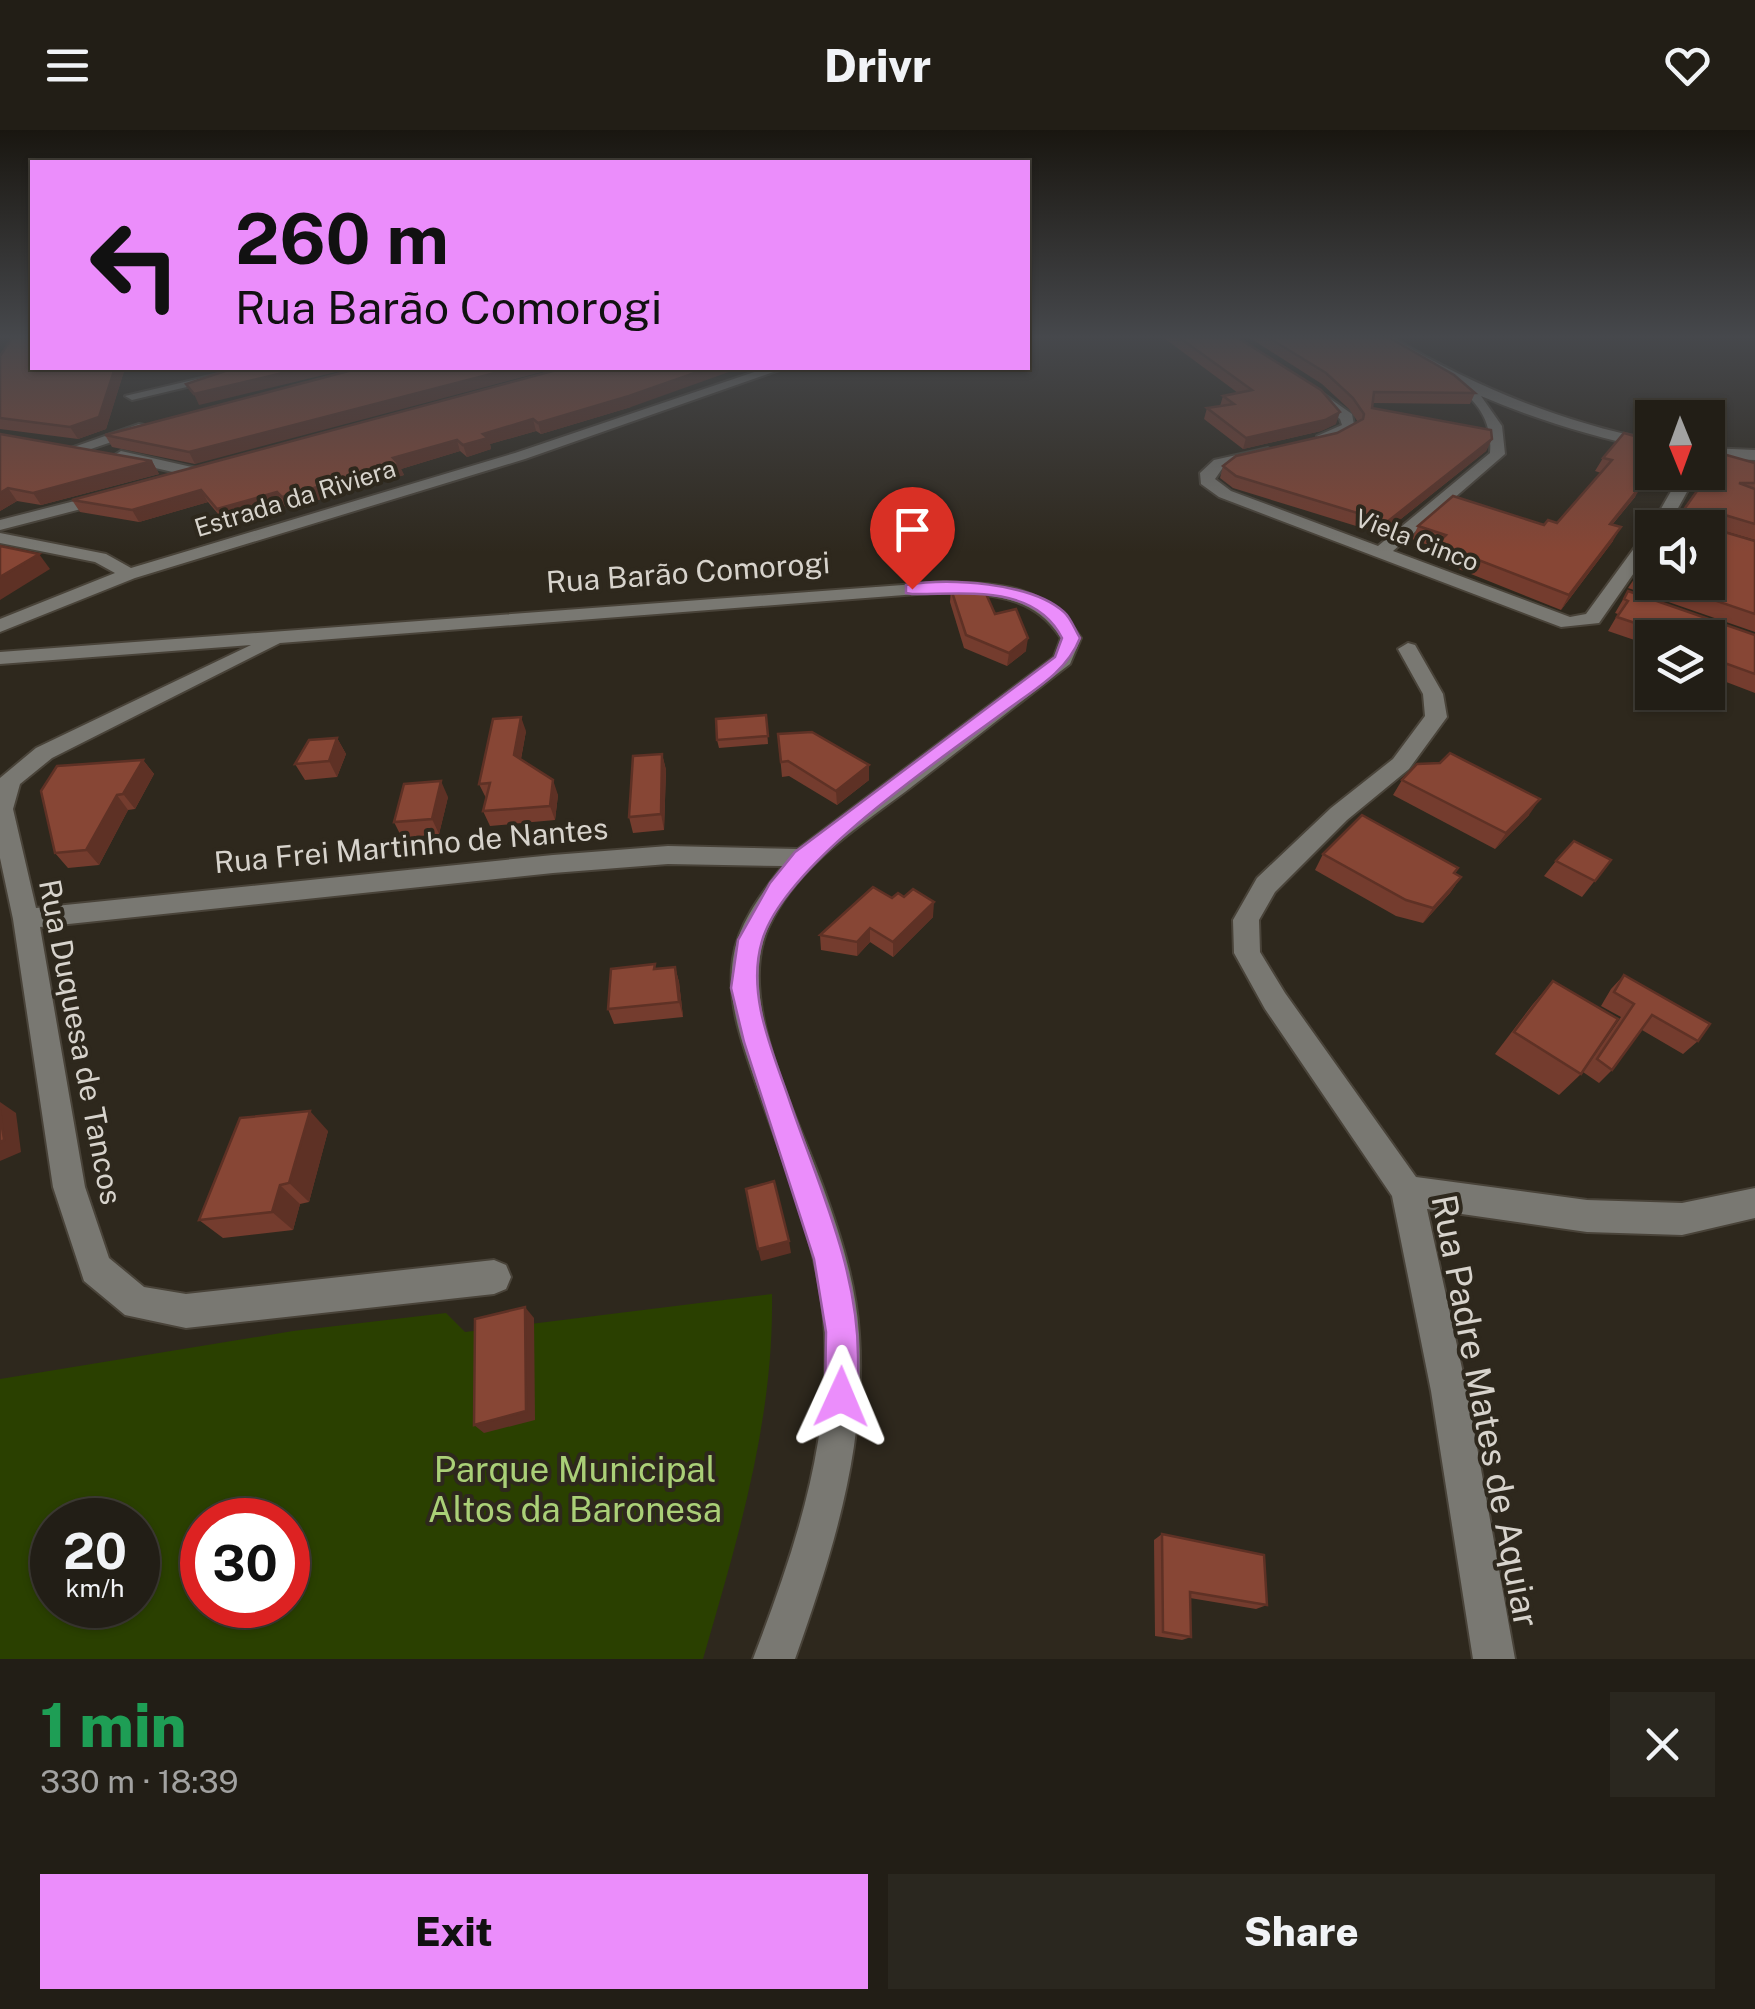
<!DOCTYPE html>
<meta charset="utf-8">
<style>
body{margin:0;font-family:"Public Sans",sans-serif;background:#2a271f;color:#f1f3f6;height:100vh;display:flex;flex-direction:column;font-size:38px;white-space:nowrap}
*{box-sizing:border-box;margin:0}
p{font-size:32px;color:#a2a2a1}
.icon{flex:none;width:55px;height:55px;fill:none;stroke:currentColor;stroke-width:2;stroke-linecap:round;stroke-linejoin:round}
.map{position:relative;height:1529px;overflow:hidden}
.side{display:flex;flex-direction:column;background:#221e16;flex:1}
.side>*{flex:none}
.top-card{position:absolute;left:30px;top:30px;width:1000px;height:210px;border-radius:0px;box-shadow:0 2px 8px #0004,0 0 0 2px #3f3c35;background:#eb8dfb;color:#111;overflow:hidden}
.needle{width:65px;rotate:179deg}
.tools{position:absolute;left:1635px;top:270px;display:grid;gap:20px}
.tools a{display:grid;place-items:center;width:90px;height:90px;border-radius:0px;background:#221e16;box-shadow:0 2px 8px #0004,0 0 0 2px #3f3c35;font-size:50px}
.speed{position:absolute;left:30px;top:1368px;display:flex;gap:20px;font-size:50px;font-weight:700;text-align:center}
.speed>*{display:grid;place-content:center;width:130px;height:130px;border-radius:50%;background:#221e16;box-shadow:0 2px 8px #0004,0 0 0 2px #3f3c35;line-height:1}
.speed small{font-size:25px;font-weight:400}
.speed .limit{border:15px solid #d22;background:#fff;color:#111}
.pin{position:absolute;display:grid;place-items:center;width:85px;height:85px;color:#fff;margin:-102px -42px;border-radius:50% 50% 50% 0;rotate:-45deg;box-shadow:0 0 10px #0007}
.pin .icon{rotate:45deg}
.me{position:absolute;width:110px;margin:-55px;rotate:1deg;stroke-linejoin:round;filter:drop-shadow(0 0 8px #0008)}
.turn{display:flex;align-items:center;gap:35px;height:210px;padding:0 40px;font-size:45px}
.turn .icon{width:130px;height:130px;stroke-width:2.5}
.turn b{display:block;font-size:70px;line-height:85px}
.round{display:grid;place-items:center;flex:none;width:105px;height:105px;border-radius:0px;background:#2a271f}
.head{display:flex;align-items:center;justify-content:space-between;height:170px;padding:0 40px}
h1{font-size:60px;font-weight:800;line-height:75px;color:#1e9e55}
.button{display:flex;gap:20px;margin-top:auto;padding:20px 40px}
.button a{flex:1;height:115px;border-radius:0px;background:#eb8dfb;color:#111;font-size:40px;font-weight:800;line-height:115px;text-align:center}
.button a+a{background:#2a271f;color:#f1f3f6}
header{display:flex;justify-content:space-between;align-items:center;height:130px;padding:0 40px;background:#221e16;font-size:45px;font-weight:800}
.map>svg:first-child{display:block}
</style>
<header><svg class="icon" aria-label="menu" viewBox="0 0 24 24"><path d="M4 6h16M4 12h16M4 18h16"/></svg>Drivr<svg class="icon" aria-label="heart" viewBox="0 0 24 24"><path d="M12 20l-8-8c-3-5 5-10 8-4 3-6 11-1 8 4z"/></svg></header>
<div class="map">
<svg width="1755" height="1529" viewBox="0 0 1755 1529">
<rect width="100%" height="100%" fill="#2e281d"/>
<!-- green -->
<path fill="#2a4000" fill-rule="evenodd" d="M772,1164C774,1291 738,1408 703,1529H0V1249L293,1201L446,1183L465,1202ZM52,1390H138V1475H52ZM202,1390H288V1475H202Z"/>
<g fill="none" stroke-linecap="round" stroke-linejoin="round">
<defs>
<g id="minor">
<path d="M1378,208H1393C1475,257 1559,291 1652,310V319C1593,307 1537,290 1481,266L1502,296L1505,324L1393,421L1570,487L1586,484L1646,402L1652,401L1650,398L1682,342H1698L1667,398H1652V417L1599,493L1561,497L1219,367L1201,354L1200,343L1214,330L1268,318V324L1224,336L1215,349L1231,361L1378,416L1490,323C1496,254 1417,243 1378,208Z"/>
<path d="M244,238H267L132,270L125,266Z"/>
<path d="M766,238H785L525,329L135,448L0,502V489L115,443L95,432L0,413V403L106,424L131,438L515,323Z"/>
<path d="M1309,254L1352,284L1355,300L1327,312H1317V306L1342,295L1340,289L1304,261V255Z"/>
<path d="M139,294L144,295V301L79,323L71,318Z"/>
<path d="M1708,318L1755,320V330L1708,328Z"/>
<path d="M121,321L205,340L207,343L199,348L116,329L113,326Z"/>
<path d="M106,363L112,365V371L0,400V390Z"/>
<path d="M943,452C1003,454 1045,454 1081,508L1070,534C1018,574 966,615 914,655C861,696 798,733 769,796C734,869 798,986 823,1057C840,1104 856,1153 859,1204C867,1316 832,1425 795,1529H753C793,1425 830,1317 825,1204C821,1121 786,1040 759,962C745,920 726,875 733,829C738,794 761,764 783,736L668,734L553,743L40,797L85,1057L109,1128L144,1157L186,1164L494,1130L506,1135L511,1147L506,1159L494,1164L186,1198L125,1185L84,1151L53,1057L13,789L0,728V648L36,618L251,515L0,534V522ZM943,462C990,465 1033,464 1061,508L1054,527L798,719L668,716L553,725L36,778L13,679L20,654L52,628L280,513Z"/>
<path d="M1408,513L1415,515L1443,564L1447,587L1409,639L1347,690L1275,762L1259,790L1260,822L1285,863L1416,1047L1587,1070L1682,1073L1755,1058V1088L1682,1105L1587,1102L1427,1079L1467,1261L1515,1529H1473L1431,1261L1392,1066L1265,879L1234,823L1233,790L1257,748L1331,678L1393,629L1425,586L1423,564L1398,519Z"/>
</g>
</defs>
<!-- minor casing -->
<use href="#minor" stroke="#494339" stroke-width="4"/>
<!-- minor -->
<use href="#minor" fill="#797872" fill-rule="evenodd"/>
</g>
<!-- wall -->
<g fill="#743c2e">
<path d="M1164,208H1238L1336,294L1321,301L1243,319L1204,289L1207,278L1220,276L1223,266L1238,263Z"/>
<path d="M1250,208H1390L1475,263L1470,274L1372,273V278L1492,309L1486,321L1382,404L1233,358L1220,348L1223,336L1337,303L1358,292L1349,279L1322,254Z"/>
<path d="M0,226L32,238H125L106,299L78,309L0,299V301Z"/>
<path d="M360,238L195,334L112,317L105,305Z"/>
<path d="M564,238L631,277L541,304L536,301L490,314L491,319L467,327L460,321L401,339L404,345L287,379L283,374L224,391L208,372L139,392L80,382L72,370Z"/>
<path d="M0,304L152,331L159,344L41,375L17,371L0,381Z"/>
<path d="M1649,324L1652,325V332L1638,352L1635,367L1612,395L1613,411L1561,480L1431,428L1436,418L1412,409L1418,396L1544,395L1557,393L1601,343L1595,341L1603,328Z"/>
<path d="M1755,333V410L1714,398L1755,411V502L1628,458L1652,423V452H1708V398Z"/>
<path d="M951,459L995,484L1026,521L1007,536L964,518L950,472Z"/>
<path d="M1628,461L1755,505V563L1708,545V508H1652V516L1608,501L1618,484L1615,483Z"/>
<path d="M766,585L768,614L719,618L717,610Z"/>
<path d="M526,601L521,629L558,665L555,690L490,696L483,681L486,668L479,654Z"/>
<path d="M778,604L869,635V650L837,675L789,646L782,647Z"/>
<path d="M337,608L346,624L337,647L305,650L295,634Z"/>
<path d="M662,624L666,640L664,700L633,703L629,687Z"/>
<path d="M143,630L154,644L135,679L128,680L99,735L68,738L55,723Z"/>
<path d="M1402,650L1529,685L1495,719L1393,665Z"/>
<path d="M448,667L439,704L402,708L394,692Z"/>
<path d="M1323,724L1458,738L1455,744L1461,747L1450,763L1423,793L1396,786L1315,740Z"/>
<path d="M1611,730L1582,767L1544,746L1556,731Z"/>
<path d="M892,768L933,787L893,827L870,812L857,826L821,820L820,805Z"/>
<path d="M675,837L679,852L683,887L614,894L608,879L656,839Z"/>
<path d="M1624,845L1698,911L1683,924L1642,900L1612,940L1599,953L1583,942L1621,887L1601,876L1611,859Z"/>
<path d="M1553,851L1581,944L1559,965L1495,924L1533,874Z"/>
<path d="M328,1001L309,1072L300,1074L293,1100L223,1108L199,1090Z"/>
<path d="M1162,1404L1267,1475L1256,1479L1190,1468L1191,1507L1182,1510L1155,1506L1154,1410Z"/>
</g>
<!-- shaded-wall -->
<g fill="#5e3125">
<path d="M115,238H125L106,299L78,309L70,297Z"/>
<path d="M304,238H353L199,275L194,264Z"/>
<path d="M514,238H557L195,334L189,322Z"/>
<path d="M709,238H740L631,277L541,304L538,293Z"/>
<path d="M1340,282L1336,294L1321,301L1243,319L1246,308Z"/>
<path d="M533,289L536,301L490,314L491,319L467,327L463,315L483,304Z"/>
<path d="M1492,309L1486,321L1382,404L1387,392Z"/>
<path d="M457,310L460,321L401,339L404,345L287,379L282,367L393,328Z"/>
<path d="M152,331L159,344L41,375L33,363Z"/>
<path d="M1643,353L1635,367L1601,408L1610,394Z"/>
<path d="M8,358L17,371L0,381V363Z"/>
<path d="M201,360L208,372L139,392L132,380Z"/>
<path d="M277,362L283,374L224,391L217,379Z"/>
<path d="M1621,397L1613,411L1561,480L1569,465Z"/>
<path d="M39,424L50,439L0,470V447Z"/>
<path d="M1028,508L1026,521L1007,536L1009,523Z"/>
<path d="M521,587L526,601L519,639L514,625Z"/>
<path d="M337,608L346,624L337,647L329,631Z"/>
<path d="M662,624L666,640L664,700L661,684Z"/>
<path d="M143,630L154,644L135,679L123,664Z"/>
<path d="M869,635V650L837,675L836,661Z"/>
<path d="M553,650L558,665L555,690L550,676Z"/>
<path d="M441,651L448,667L439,704L432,689Z"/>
<path d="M117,665L128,680L99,735L86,720Z"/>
<path d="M1540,669L1529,685L1495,719L1506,703Z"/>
<path d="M1461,747L1450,763L1423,793L1433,778Z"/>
<path d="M934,772L933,787L893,827V812Z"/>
<path d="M870,798V812L857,826V812Z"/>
<path d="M675,837L679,852L683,887L679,872Z"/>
<path d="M0,972L16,983L21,1022L0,1031Z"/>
<path d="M310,981L328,1001L309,1072L289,1053Z"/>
<path d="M280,1055L300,1074L293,1100L272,1082Z"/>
<path d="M789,1111L791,1123L761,1131L758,1119Z"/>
<path d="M525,1177L534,1188L535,1290L484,1303L474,1295Z"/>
</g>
<!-- building -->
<g fill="#874635" stroke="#5e3125" stroke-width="2.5">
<path d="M12,208H32V238H115L99,287L70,297L0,288V226Z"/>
<path d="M1180,208H1238L1321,260L1340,282L1325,290L1246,308L1207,278L1234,274L1223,266L1252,260Z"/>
<path d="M1269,208H1390L1454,245L1475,263L1374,262L1372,278L1491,300L1492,309L1387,392L1236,346L1223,336L1236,326L1337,303L1363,289L1364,284L1353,268L1326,243Z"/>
<path d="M234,238H304L194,264L186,254Z"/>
<path d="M360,238H514L189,322L105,305Z"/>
<path d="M564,238H709L629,266L538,293L533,289L483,304L488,308L463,315L457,310L393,328L399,334L282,367L277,362L217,379L201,360L132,380L72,370Z"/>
<path d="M1624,303L1652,311V317L1647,324L1652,325V330L1636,351L1643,353L1610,394L1621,397L1569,465L1437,414L1446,405L1418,396L1453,366L1544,395L1548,390L1557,393L1612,330L1603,328Z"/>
<path d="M0,304L152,331L33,363L8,358L0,363Z"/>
<path d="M1723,324L1755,333V353H1739L1755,359V394L1718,383L1713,387L1714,399L1755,411V484L1661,452H1708V398H1671Z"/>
<path d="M0,416L39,424L0,447Z"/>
<path d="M1652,423V450L1637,444Z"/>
<path d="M983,457L995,484L1016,479L1028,508L1009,523L966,505L951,459Z"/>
<path d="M1628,461L1755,505V544L1708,527V508H1680L1617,487L1628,471L1624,469Z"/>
<path d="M766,585L768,606L717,610L716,589Z"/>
<path d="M521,587L514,625L553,650L550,676L483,681L490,653L479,654L493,589Z"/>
<path d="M812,602L869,635L836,661L788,631L781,632L778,604Z"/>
<path d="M337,608L329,631L295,634L309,610Z"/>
<path d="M1450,623L1540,669L1506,703L1402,650L1417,634L1440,633Z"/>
<path d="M662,624L661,684L629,687L633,626Z"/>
<path d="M143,630L123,664L117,665L86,720L55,723L41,661L57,636Z"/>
<path d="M441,651L432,689L394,692L404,654Z"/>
<path d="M1362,685L1458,738L1454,743L1461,747L1433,778L1406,770L1323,724Z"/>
<path d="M1574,711L1611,730L1595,751L1556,731Z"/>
<path d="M873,757L892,768L898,763L904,767L913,759L934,772L893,812L870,798L857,812L820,805Z"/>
<path d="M655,834L654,839L675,837L679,872L608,879L611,839Z"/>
<path d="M1624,845L1710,894L1698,911L1652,885L1612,940L1597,929L1634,874L1614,862Z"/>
<path d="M1553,851L1618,889L1581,944L1514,902Z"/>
<path d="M0,980L4,1010L0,1012Z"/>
<path d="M310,981L289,1053L280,1055L272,1082L199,1090L240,988Z"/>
<path d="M774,1051L789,1111L758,1119L746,1059Z"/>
<path d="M525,1177L526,1281L474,1295L475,1189Z"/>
<path d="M1162,1404L1264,1425L1267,1475L1190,1462L1191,1507L1163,1502Z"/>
</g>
<!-- sky -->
<linearGradient id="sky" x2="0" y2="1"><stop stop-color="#191610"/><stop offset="0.49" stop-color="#46484c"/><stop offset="1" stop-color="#46484c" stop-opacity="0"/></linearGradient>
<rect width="1755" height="422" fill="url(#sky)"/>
<!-- route -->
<path fill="#eb8dfb" stroke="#995ca3" stroke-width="2.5" d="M906,455C948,448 1031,452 1064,482C1071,488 1075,500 1080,508C1066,544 1030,562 1000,585C935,633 784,735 762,811C746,865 773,922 790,972C818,1054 858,1139 858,1226C858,1244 860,1262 853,1278L841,1283L830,1278L825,1267L826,1202L814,1129L744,912L731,858L738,810L770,753L795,722L1055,527L1062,508C1034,453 964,465 912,464L906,463Z"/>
<g text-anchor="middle" stroke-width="8" stroke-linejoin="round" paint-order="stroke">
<!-- far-street labels -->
<g font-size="25" fill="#d7d3cc" stroke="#2e281d">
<text transform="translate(295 368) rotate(-17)" y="9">Estrada da Riviera</text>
<text transform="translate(1417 410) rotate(21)" y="9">Viela Cinco</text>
</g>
<!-- street labels -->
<g font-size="30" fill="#d7d3cc" stroke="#2e281d">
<text transform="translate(688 443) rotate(-4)" y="10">Rua Barão Comorogi</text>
<text transform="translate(411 716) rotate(-5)" y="10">Rua Frei Martinho de Nantes</text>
<text transform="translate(80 912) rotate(79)" y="10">Rua Duquesa de Tancos</text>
</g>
<!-- near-street labels -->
<g font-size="35" fill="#d7d3cc" stroke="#2e281d">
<text transform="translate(1485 1281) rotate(79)" y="12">Rua Padre Mates de Aquiar</text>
</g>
<!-- near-park labels -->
<g font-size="35" fill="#aad077" stroke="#2e281d">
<text x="575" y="1352">Parque Municipal<tspan x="575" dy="40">Altos da Baronesa</tspan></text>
</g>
</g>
</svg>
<div class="tools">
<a><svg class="needle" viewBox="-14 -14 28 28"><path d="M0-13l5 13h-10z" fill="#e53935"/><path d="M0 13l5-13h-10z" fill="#a2a2a1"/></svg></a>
<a><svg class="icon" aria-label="sound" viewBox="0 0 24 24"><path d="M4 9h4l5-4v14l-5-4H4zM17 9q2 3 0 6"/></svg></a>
<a><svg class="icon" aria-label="layers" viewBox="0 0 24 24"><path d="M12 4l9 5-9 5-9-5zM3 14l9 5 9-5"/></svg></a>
</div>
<div class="speed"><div>20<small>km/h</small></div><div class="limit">30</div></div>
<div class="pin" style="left:912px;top:459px;background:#d93025"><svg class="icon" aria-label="arrive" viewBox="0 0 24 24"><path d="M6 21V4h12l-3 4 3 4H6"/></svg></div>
<svg class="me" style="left:841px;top:1267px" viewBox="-20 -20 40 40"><path d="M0-17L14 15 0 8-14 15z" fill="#eb8dfb" stroke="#fff" stroke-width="4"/></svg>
<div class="top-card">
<div class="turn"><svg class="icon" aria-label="left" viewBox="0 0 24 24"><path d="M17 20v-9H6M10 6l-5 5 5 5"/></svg><div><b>260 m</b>Rua Barão Comorogi</div></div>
</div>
</div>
<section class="side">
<div class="head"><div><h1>1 min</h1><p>330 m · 18:39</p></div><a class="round"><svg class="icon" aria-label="close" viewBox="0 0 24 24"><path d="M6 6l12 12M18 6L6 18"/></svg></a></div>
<div class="button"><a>Exit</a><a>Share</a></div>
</section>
